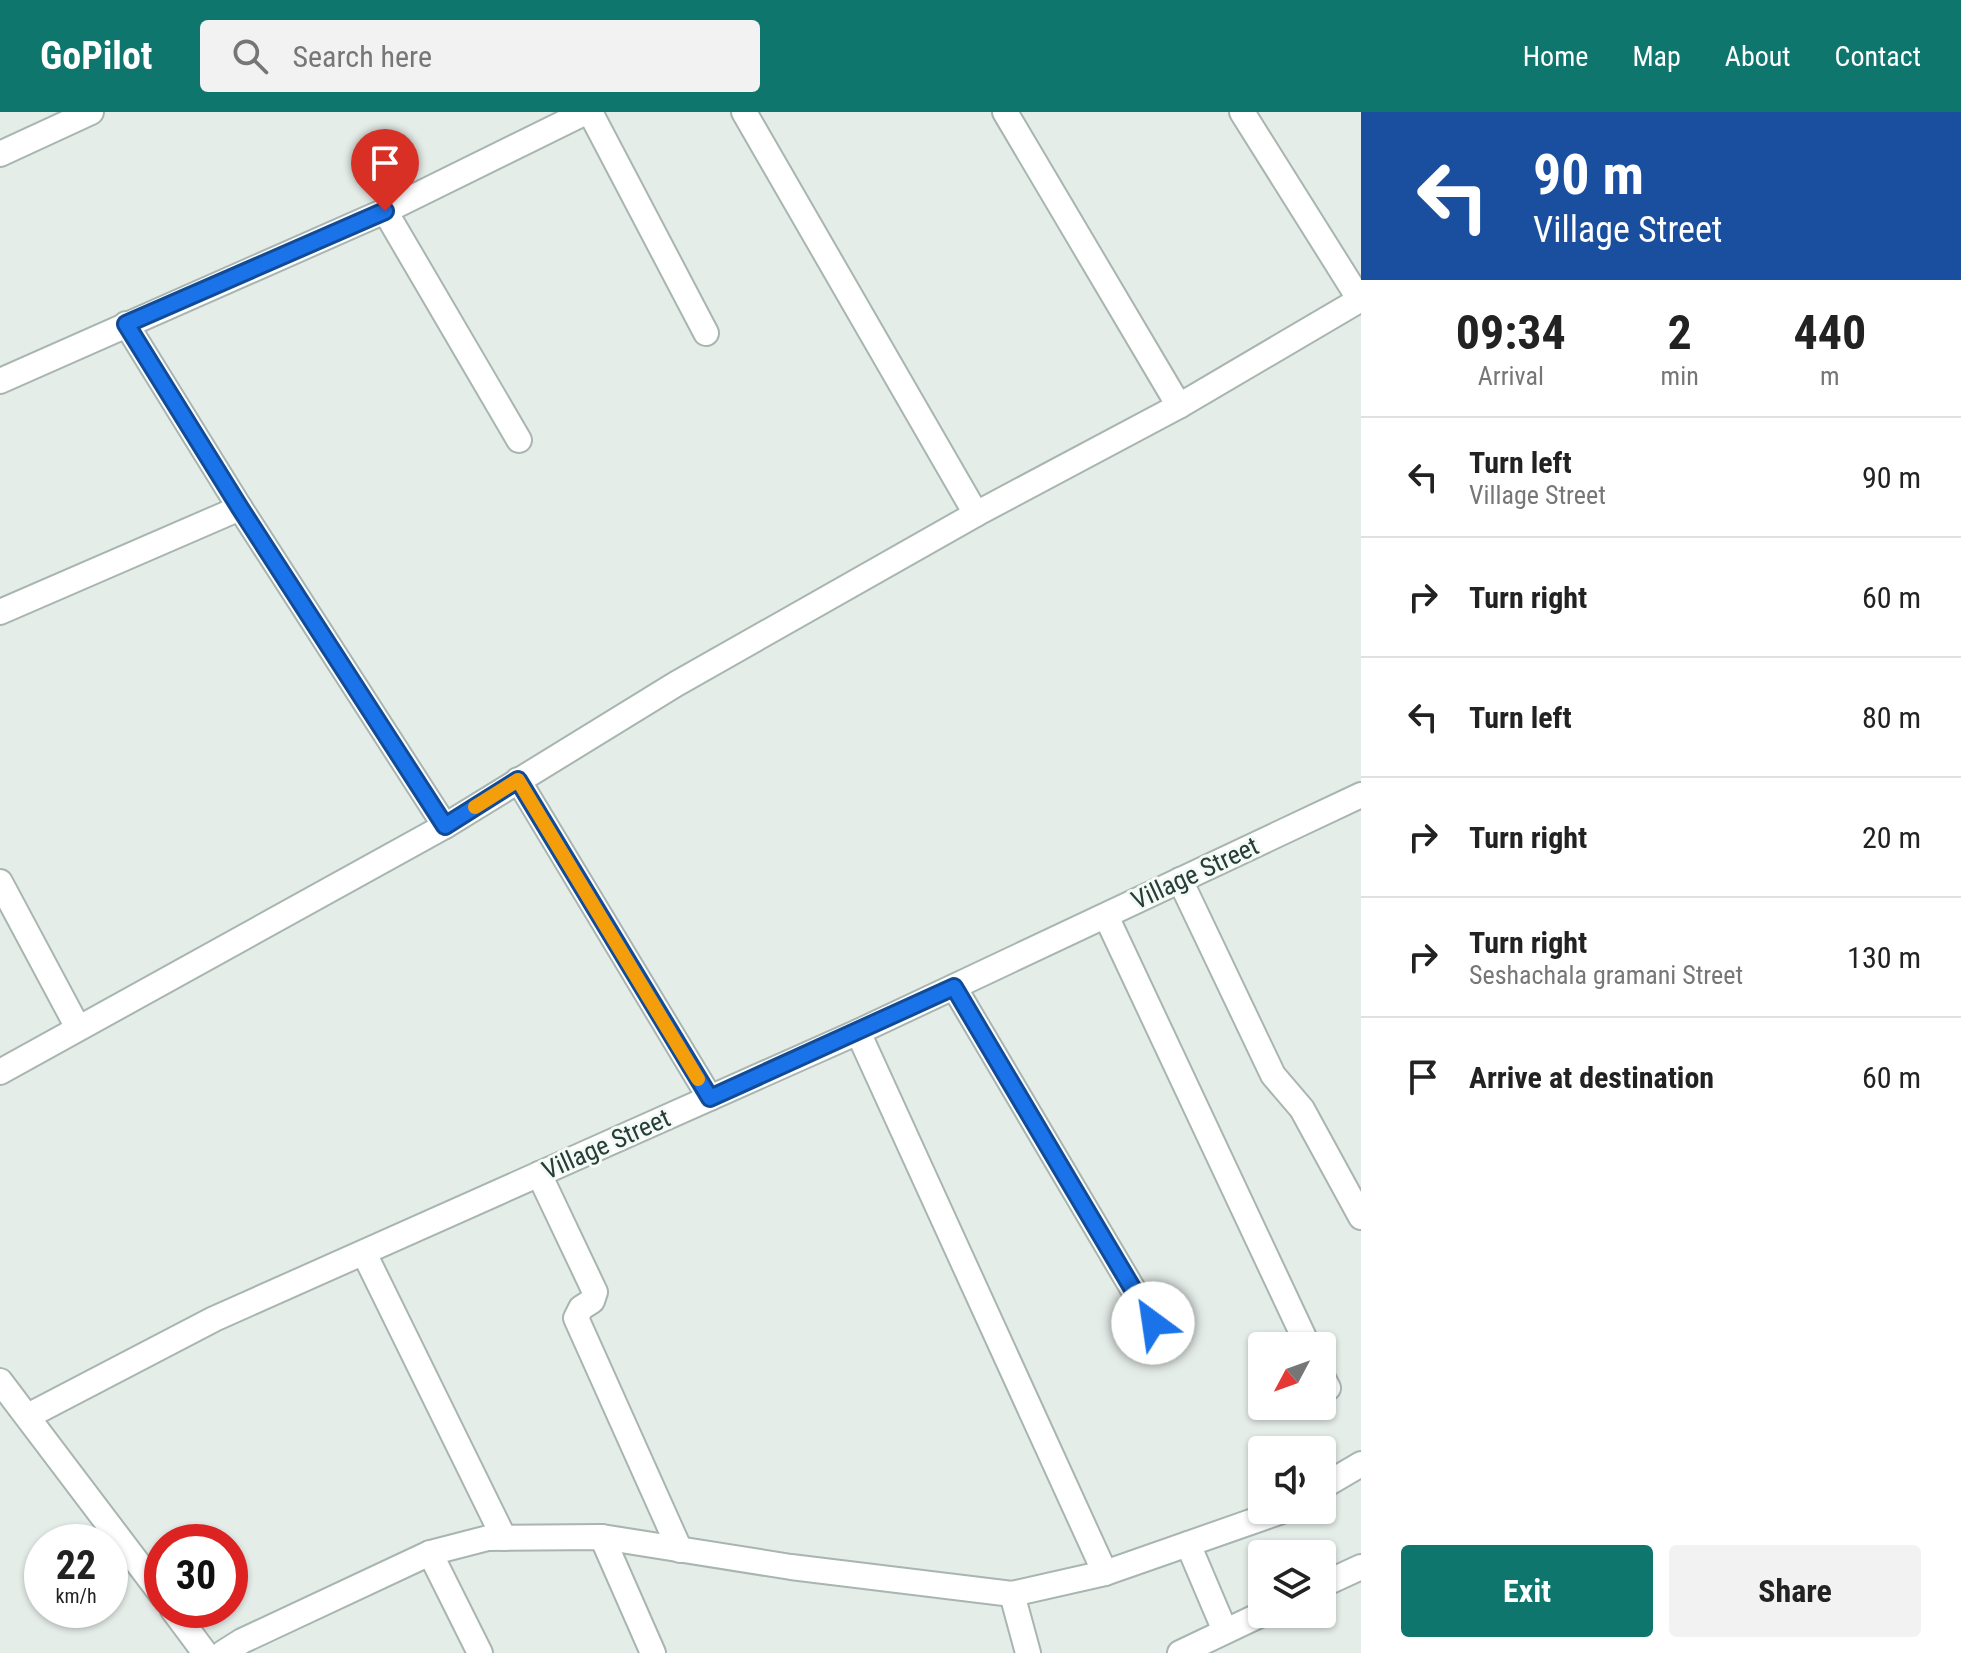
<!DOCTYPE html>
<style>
body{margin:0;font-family:"Roboto Condensed",sans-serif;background:#f2f2f2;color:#222;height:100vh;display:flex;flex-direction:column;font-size:30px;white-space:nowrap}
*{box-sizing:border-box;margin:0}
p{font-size:26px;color:#767676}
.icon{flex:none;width:44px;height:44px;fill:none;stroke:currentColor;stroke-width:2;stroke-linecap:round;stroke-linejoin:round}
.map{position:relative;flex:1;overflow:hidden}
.sheet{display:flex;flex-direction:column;background:#fff;width:600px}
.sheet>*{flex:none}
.top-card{background:#1a4fa0;color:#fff;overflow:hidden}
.needle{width:52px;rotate:229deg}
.fabs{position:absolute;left:1248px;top:1220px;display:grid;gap:16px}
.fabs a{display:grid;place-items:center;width:88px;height:88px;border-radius:8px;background:#fff;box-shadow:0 2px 6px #0004;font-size:40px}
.speed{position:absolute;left:24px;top:1412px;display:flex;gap:16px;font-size:40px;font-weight:700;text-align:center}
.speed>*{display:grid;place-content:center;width:104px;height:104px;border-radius:50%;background:#fff;box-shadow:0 2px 6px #0004;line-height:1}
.speed small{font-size:20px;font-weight:400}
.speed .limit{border:12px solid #d22;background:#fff;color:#111}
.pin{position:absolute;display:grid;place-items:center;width:68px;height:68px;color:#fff;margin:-82px -34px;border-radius:50% 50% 50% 0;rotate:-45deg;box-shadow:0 0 8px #0007}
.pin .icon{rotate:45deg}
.me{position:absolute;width:88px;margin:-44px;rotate:329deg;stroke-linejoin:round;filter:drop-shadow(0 0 6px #0008)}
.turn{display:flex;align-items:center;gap:28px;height:168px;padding:0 40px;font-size:36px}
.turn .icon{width:104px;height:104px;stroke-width:2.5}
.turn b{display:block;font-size:56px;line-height:68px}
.eta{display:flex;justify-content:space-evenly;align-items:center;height:136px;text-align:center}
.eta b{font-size:48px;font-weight:700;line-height:56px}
.cta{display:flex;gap:16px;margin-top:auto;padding:16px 40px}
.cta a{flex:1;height:92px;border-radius:8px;background:#0f766e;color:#fff;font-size:32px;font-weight:700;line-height:92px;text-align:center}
.cta a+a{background:#f2f2f2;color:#222}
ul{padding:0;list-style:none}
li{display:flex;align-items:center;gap:24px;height:120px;padding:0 40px;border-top:2px solid #e0e0e0}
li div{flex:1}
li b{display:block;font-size:30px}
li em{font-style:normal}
header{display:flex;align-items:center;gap:48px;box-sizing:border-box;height:112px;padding:0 40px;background:#0f766e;color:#fff}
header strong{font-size:38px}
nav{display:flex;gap:44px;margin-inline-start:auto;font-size:28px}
.search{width:560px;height:72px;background:#f2f2f2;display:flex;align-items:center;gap:20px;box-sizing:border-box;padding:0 28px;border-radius:8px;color:#767676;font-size:30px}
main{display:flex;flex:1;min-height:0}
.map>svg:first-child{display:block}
</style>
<header>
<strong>GoPilot</strong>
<div class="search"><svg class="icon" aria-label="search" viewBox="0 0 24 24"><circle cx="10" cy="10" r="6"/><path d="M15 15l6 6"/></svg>Search here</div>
<nav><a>Home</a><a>Map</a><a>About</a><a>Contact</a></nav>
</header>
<main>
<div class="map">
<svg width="1361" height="1541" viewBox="0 0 1361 1541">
<rect width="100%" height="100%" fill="#e5ede9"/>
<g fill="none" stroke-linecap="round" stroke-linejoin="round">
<defs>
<g id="minor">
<path d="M590,0L706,221"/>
<path d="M744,0L976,402"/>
<path d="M1005,0L1179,294"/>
<path d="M1242,0L1360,188"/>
<path d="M0,42L91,0"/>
<path d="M385,99L519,328"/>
<path d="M126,212L240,396L445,714"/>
<path d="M0,269L385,99L586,0"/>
<path d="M0,500L240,396"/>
<path d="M518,668L710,986"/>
<path d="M1180,768L1273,963L1302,997L1361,1105"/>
<path d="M0,770L78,916"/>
<path d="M1106,804L1308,1234"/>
<path d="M954,875L1153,1211"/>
<path d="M858,920L1105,1461"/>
<path d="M0,960L445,714L676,572L976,402L1179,294L1361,187"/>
<path d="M539,1062L595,1180L592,1189L581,1196L576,1206L680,1438"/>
<path d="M364,1141L504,1426"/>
<path d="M1322,1264L1328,1276"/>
<path d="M0,1269L162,1483"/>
<path d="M28,1304L214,1207L858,920L1361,683"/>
<path d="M1322,1375L1361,1352"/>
<path d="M602,1425L653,1541"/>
<path d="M1188,1432L1225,1519"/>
<path d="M430,1441L480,1541"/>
<path d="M1322,1473L1361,1455"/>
<path d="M1012,1482L1028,1541"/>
<path d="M173,1498L205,1541"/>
<path d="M223,1541L242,1529L430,1441L488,1426L602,1425L791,1455L1012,1482L1105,1461L1285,1398"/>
<path d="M1180,1541L1262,1502"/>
</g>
</defs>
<!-- minor casing -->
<use href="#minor" stroke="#a8b5b0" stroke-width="28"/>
<!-- minor -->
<use href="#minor" stroke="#fff" stroke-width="24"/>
</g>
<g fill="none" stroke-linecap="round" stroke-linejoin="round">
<defs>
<path id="route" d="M385,99L126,212L240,396L445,714L518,668L710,986L954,875L1153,1211"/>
</defs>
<!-- route casing -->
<use href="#route" stroke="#114b97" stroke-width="20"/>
<!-- route -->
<use href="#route" stroke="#1a73e8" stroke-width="14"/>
<!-- slow -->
<path stroke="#f59e0b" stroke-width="14" d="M475,695L518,668L698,967"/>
</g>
<g text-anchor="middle" stroke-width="6" stroke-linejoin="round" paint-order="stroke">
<!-- street labels -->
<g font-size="26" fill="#253e37" stroke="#f5faf7">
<text transform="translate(1195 761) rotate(-25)" y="9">Village Street</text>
<text transform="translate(606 1032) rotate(-24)" y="9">Village Street</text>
</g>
</g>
</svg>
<div class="fabs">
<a><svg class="needle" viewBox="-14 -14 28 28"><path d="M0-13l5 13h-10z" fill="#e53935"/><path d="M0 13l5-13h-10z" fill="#767676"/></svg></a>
<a><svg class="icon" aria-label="sound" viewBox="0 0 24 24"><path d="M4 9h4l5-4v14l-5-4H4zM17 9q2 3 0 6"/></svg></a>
<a><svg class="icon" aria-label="layers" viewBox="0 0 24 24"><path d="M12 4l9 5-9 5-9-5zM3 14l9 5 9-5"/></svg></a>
</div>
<div class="speed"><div>22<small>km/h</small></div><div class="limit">30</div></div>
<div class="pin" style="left:385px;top:99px;background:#d93025"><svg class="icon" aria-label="arrive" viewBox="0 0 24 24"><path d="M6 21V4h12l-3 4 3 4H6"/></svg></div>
<svg class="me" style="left:1153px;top:1211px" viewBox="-20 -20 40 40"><circle r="19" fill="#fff"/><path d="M0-13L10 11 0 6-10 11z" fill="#1a73e8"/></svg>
</div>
<section class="sheet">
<div class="top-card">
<div class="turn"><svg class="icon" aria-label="left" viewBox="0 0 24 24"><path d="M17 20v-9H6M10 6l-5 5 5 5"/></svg><div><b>90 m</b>Village Street</div></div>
</div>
<div class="eta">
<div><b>09:34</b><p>Arrival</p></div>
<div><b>2</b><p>min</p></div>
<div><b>440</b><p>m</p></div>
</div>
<ul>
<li><svg class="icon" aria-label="left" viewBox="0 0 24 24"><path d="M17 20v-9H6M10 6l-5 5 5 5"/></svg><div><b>Turn left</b><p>Village Street</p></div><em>90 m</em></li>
<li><svg class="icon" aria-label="right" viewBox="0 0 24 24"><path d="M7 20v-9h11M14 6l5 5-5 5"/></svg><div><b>Turn right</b></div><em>60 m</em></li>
<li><svg class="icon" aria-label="left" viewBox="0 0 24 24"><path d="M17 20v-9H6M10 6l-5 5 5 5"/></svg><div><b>Turn left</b></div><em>80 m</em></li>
<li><svg class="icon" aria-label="right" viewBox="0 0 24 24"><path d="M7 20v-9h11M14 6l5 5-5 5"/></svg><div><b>Turn right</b></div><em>20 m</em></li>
<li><svg class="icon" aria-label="right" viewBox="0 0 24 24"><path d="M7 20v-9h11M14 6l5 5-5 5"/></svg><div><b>Turn right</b><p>Seshachala gramani Street</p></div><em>130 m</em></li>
<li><svg class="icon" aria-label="arrive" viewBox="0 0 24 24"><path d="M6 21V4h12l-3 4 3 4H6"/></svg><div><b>Arrive at destination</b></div><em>60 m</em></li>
</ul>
<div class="cta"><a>Exit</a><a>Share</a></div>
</section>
</main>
